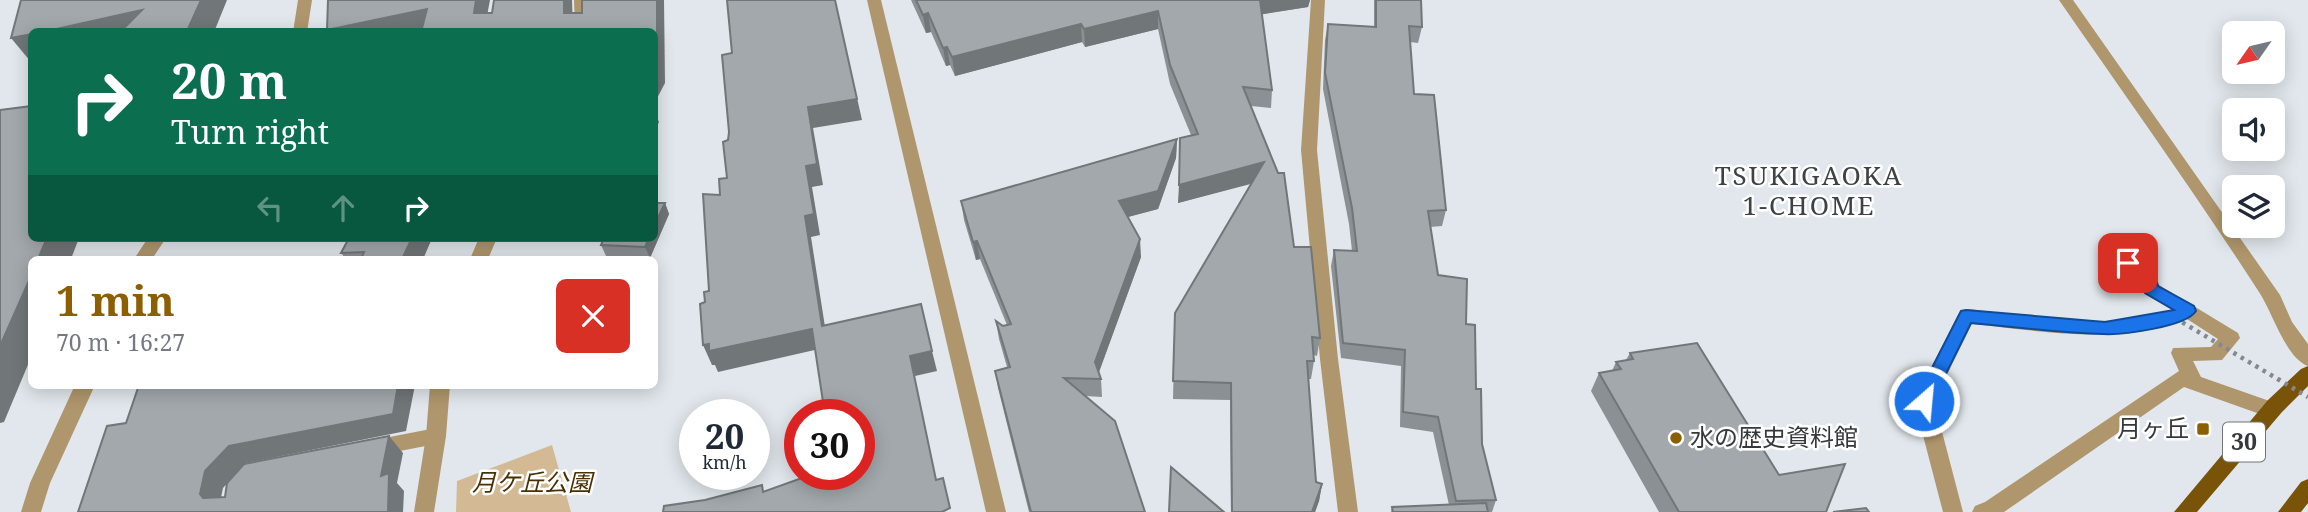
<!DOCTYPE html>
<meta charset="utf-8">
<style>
body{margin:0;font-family:"Noto Serif","Noto Sans JP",serif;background:#f6f6f7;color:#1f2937;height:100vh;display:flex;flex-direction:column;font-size:26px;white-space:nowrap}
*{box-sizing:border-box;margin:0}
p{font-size:23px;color:#747a83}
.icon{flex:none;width:38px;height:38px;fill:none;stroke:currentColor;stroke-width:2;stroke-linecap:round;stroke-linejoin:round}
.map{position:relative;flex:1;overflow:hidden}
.drawer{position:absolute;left:28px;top:256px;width:630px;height:133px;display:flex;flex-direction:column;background:#fff;border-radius:10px;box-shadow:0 4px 18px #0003}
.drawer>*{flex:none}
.guide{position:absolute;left:28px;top:28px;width:630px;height:214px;border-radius:10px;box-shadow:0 4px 18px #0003;background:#0b6e4f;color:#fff;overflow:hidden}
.needle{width:46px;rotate:236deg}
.tools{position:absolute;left:2222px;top:21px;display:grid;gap:14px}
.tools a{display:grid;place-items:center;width:63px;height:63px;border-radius:10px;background:#fff;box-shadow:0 4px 18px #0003;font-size:35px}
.speed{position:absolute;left:679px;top:399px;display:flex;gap:14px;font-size:35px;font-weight:700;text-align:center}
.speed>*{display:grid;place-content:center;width:91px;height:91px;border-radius:50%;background:#fff;box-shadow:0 4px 18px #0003;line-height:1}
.speed small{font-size:18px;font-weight:400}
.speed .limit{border:10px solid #d22;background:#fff;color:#111}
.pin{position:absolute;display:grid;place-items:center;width:60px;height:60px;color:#fff;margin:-30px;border-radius:14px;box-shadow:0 4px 10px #0006}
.me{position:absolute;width:77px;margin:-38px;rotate:27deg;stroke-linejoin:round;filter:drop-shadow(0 0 5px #0008)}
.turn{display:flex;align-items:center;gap:24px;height:147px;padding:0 28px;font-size:32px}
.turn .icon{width:91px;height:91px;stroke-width:2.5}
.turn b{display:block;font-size:49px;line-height:60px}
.lanes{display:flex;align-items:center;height:66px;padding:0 28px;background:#0003;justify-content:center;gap:35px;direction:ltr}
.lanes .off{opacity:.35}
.round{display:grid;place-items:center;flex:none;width:74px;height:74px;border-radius:10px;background:#f6f6f7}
.overview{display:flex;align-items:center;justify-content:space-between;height:119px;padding:0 28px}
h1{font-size:42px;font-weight:700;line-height:52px;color:#8b5f02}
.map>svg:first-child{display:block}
</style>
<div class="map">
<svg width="2308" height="512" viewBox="0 0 2308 512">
<rect width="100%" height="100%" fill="#e1e7ec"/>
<!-- green -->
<path fill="#d3ba95" d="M552,445L571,512H456L457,481Z"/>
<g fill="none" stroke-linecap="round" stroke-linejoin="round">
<!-- service -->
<path fill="#b0966d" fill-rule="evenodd" d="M436,428L443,430L446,436L443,442L436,444L374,456L367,454L364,448L367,442L374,440Z"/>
<!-- minor -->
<g fill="#b0966d" fill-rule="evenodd">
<path d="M298,0H312L307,32H293Z"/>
<path d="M574,0H588L589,32H575Z"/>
<path d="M867,0H881L1006,512H986Z"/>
<path d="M1311,0H1325L1317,150L1338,359L1358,512H1338L1320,359L1301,150Z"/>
<path d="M2059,0H2073L2280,295L2292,322L2308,344V366C2286,359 2272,311 2259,292C2195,193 2126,97 2059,0Z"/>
<path d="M148,238H166L152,259H134Z"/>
<path d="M479,238H497L488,259H470Z"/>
<path d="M2128,256L2153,269L2159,285L2238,333L2240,338L2222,360L2193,361L2201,377L2278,404L2281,410L2278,416L2271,418L2184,387L2004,512H1972L1975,506L1985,502L2179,371L2171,353L2173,348L2211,347L2218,339L2187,319C2119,346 2042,331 1972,324L1934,401L1963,512H1943L1914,401L1961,311L1967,309C2028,315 2114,332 2172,310L2145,294L2139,278L2122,268L2119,263L2122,258Z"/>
<path d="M75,385H95L50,483L41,512H21L30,483Z"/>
<path d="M430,385H450L446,436L434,512H414L426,436Z"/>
</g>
<!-- primary -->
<g fill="#795307" fill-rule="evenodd">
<path d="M2308,366V386L2282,412L2197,512H2174L2268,400L2301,369Z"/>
<path d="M2308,479V503L2301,512H2278L2301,482Z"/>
</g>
<!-- path-bridge -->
<path stroke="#85898d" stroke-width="4.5" stroke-dasharray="3.5 5" stroke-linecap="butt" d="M2175,318L2308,397"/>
</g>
<!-- wall -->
<g fill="#8b9094">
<path d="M911,0H1310L1308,7L1262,14L1272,90L1271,108L1251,106L1294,247L1320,338L1317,356L1314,355V361L1311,379H1308L1316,482L1322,484L1319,501L1315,512H1231L1230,400L1173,399L1175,313L1251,183L1178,203L1191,135L1170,84L1158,29L1085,47L1082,42L955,76L950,65L946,66L931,32L926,33Z"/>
<path d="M1374,0H1421L1422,27L1418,43L1410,42L1414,94L1446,210L1442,226L1430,227L1438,275L1466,324L1476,389L1482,444L1496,500L1492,512H1391L1392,507L1449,505L1433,432L1400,427L1401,366L1341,358L1331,266L1334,250L1352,251L1349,224L1323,89L1325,40L1328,24L1374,27Z"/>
<path d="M1177,139L1176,158L1158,209L1128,217L1141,257L1099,372L1101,379L1102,397L1086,396L1145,512H1029L998,388L995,371L1007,367L999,339L996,321L1003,326L1007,325L980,259L976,260L964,220L961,201Z"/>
<path d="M665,203L669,214L650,258L606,256L601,245Z"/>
<path d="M349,238H432L423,259H346L341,253Z"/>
<path d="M1630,353L1779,475L1826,512H1659L1591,391L1599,373L1612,371L1616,362L1626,360Z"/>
</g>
<!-- shaded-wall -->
<g fill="#717678">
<path d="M201,0H227L214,32H186Z"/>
<path d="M476,0H490L484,32L474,13Z"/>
<path d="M564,0H572L573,32L564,13Z"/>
<path d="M657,0H664L665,83L654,104V67Z"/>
<path d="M835,0L862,120L813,128L823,185L812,187L820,235L811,237L828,346L822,326L805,216L806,166L808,107Z"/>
<path d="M1259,0H1310L1308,7L1258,15Z"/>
<path d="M427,9L429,32H328L327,30Z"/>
<path d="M142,10L158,32H43Z"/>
<path d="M1158,11V29L1085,47L1084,29Z"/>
<path d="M928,13L931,32L926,33L923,15Z"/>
<path d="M1081,24L1082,42L955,76L952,57Z"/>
<path d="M32,34L31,62L11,38Z"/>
<path d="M947,47L950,65L946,66L943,48Z"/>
<path d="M654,111L659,122L654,132Z"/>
<path d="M1177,139L1176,158L1158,209L1120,219L1119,201Z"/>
<path d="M1264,162L1262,181L1178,203L1179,185Z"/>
<path d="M665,203L669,214L650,258L645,247L649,238H654V226Z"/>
<path d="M47,238H79L71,259H38Z"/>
<path d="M412,238H432L423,259H402Z"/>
<path d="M1140,239L1141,257L1096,380L1095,362Z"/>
<path d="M977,241L980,259L976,260L973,242Z"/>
<path d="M32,274V355L4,422L0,423V346Z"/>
<path d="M812,329L819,349L718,372L715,365H712L703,345Z"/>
<path d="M932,351L937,371L915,376L910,356Z"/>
<path d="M398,385H415L406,431L246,463L223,488L218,512L200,494L205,471L229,446Z"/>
<path d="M389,436L403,453L397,483L404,491L403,512H388L381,476Z"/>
<path d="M1322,484L1319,501L1315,512H1312Z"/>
</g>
<!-- building -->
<g fill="#a2a8ac" stroke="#717678" stroke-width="2">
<path d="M21,0H201L188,29L186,32H120L142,10L43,32H32V34L11,38Z"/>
<path d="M328,0H476L474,13H492L494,0H564V13H582V0H657V62L654,67V32H421L427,9L327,30Z"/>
<path d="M727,0H835L857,99L808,107L817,164L806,166L814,214L805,216L822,326L921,304L932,351L910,356L936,480L943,478L950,508L942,512H663L664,506L705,500L762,485L763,492L813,474H859V415H825L812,329L709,351V344L703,345L700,304L705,302L704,292L709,291L703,194L720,195L719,179L727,178L723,142L728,140L729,132L722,55L732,53Z"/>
<path d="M916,0H1260L1272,90L1243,87L1278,173H1284L1294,247H1311L1320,338L1312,337L1314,361H1307L1316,482L1322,484L1312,512H1232L1231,383L1173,381L1175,313L1264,162L1179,185L1180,138L1198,134L1170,65L1158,11L1084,29L1081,24L952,57L947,47L943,48L928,13L923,15Z"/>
<path d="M1376,0H1421L1422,27L1409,26L1414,94L1434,95L1446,210L1428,211L1438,275L1467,279L1466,324L1475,325L1476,389H1481L1482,444L1496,500L1456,501L1438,417L1403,412L1405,350L1343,343L1334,250L1357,251L1352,208L1325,73L1328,24L1376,27Z"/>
<path d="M32,106V238H47L38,259H32V274L0,346V110Z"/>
<path d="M1177,139L1158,191L1119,201L1140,239L1095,362L1101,379L1064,378L1115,421L1145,512H1031L995,371L1010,367L996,321L1003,326L1011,324L977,241L973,242L961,201Z"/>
<path d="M654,203H665L654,226Z"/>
<path d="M349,238H412L402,259H361L364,252L341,253Z"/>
<path d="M604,238H649L645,247L601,245Z"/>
<path d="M1697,343L1779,475L1845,464L1826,512H1679L1599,373L1621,369L1616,362L1633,359L1630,353Z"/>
<path d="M139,385H398L393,414L229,446L205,471L200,494L203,498L225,497L227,483L244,464L389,436L381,476L389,473L388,512H78L107,426L126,423Z"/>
<path d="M1171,467L1224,512H1169Z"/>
<path d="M1486,503L1488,512H1393L1392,507Z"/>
<path d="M1866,508L1869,512H1833Z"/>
</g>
<!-- route -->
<path fill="#1a73e8" stroke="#114b97" stroke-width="2" d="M2128,257L2153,269L2158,286L2194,306L2196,311C2186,327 2122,335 2103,334C2059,333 2015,327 1971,323L1930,406L1924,408L1917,406L1915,401L1961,311L1966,310L2105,322L2174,310L2145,293L2140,277L2123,267L2120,263L2123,259Z"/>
<!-- markers -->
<g fill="#8b5f02" stroke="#fff" stroke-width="2.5">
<rect x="2196" y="422" width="14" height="14" rx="3.5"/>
<circle cx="1676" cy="438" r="7"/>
</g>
<g text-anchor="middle" stroke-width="5" stroke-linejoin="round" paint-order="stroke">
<!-- shield labels -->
<rect fill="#fff" stroke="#727476" stroke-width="2" x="2223" y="422.5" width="42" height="39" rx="5"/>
<g font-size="23" font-weight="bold" fill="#36393b">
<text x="2244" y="450">30</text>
</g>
<!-- poi labels -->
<g font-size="24" fill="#36393b" stroke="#fff" text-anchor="end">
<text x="2189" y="437">月ヶ丘</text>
<text x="1690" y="446" text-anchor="start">水の歴史資料館</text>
</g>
<!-- park labels -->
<g font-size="24" font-style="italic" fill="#483002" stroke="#fff">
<text x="532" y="491">月ケ丘公園</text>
</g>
<!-- neighbourhood labels -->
<g font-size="26" letter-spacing="2" fill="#3d4245" stroke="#fff">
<text x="1809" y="185">TSUKIGAOKA<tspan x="1809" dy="30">1-CHOME</tspan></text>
</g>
</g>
</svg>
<div class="tools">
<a><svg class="needle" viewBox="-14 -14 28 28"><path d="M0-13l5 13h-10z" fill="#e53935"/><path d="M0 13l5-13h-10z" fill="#747a83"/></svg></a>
<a><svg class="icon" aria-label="sound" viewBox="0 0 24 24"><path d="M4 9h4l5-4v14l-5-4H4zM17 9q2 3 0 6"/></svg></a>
<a><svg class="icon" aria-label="layers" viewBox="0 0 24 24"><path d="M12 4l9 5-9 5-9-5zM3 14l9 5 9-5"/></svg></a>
</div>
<div class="speed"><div>20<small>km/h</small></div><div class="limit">30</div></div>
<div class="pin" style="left:2128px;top:263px;background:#d93025"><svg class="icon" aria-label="arrive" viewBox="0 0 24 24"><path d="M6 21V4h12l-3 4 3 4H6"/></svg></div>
<svg class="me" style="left:1924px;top:401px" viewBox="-20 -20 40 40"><circle r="17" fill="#1a73e8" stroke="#fff" stroke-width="3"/><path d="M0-11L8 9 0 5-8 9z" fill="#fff"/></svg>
<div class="guide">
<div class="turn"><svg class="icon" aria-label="right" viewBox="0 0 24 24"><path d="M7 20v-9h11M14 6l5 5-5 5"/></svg><div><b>20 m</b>Turn right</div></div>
<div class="lanes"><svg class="icon off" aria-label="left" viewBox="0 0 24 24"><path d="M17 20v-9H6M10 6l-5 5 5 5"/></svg><svg class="icon off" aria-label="ahead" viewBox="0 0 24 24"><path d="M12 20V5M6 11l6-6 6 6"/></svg><svg class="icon" aria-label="right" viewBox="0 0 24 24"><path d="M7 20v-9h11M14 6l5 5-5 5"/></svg></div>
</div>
<section class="drawer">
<div class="overview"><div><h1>1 min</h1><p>70 m · 16:27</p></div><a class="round" style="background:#d93025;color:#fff"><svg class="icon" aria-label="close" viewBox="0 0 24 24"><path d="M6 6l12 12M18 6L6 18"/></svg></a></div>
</section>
</div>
